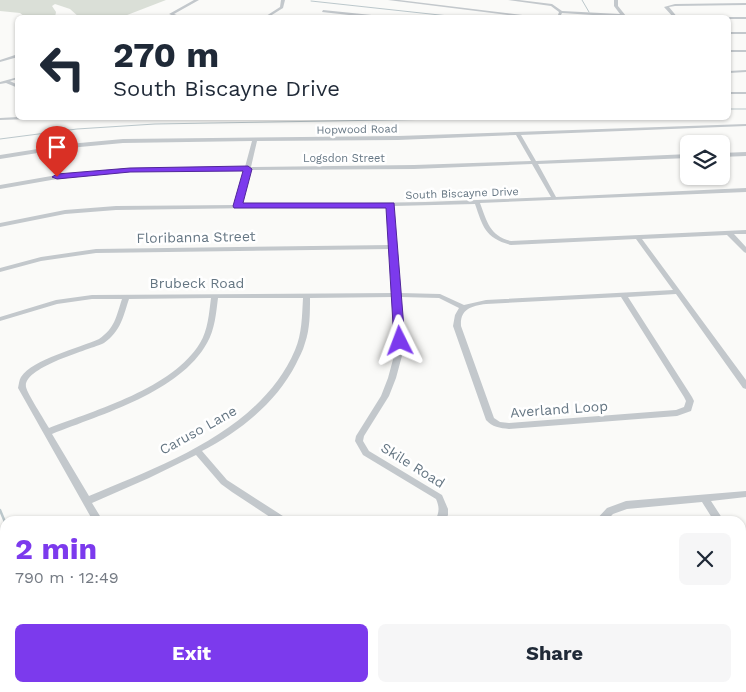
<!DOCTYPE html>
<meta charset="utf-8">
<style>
body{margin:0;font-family:"Work Sans",sans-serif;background:#f6f6f7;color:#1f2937;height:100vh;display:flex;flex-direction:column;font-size:19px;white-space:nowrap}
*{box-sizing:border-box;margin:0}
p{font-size:16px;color:#747a83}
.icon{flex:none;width:28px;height:28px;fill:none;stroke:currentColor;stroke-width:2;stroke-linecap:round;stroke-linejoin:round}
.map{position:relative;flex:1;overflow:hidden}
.drawer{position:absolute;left:0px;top:516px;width:746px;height:176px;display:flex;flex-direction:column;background:#fff;border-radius:15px 15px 0 0;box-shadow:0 1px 4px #0004}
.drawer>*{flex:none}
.top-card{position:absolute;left:15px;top:15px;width:716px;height:105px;border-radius:8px;box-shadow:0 1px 4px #0004;background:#fff;color:#1f2937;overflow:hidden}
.buttons{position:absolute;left:680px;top:135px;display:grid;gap:10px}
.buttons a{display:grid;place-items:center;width:50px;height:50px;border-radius:8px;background:#fff;box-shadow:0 1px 4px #0004;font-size:25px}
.pin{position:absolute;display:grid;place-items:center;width:42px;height:42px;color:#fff;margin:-51px -21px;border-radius:50% 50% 50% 0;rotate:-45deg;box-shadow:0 0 5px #0007}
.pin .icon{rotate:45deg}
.me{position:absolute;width:55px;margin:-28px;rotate:357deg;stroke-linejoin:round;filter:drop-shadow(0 0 4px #0008)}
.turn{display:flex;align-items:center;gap:18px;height:105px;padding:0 15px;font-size:22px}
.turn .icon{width:65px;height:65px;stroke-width:2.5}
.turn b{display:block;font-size:35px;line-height:42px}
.round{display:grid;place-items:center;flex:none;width:52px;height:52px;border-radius:8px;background:#f6f6f7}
.headline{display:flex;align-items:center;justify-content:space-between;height:85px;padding:0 15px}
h1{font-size:30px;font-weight:700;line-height:38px;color:#7c3aed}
.button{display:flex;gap:10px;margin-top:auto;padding:10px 15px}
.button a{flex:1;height:58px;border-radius:8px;background:#7c3aed;color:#fff;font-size:20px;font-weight:700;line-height:58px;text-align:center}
.button a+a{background:#f6f6f7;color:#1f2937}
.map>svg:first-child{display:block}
</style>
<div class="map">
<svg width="746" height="692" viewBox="0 0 746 692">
<rect width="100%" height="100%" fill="#fafaf8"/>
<!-- green -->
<path fill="#dadfd7" d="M0,0H166L122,17H79L70,9L55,4L52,6L56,12L55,17H25L20,13L0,11Z"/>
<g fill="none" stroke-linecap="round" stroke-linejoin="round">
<!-- stream-far1 -->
<g stroke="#bbc7cb" stroke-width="1">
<path d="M582,0L589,12"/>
<path d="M311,1L467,18"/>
<path d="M590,18L591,15"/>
<path d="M729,109H746"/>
<path d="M0,139L77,129L155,124L504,118"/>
</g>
<!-- stream -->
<g stroke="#bbc7cb" stroke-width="2.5">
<path d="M0,510L5,522"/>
<path d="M144,688L149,692"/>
</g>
<!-- minor -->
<g fill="#c3c8cc" fill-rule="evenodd">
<path d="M194,0H199L174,14L185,18H179L169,14Z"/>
<path d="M281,0H285L283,8L267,18H263L280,7Z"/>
<path d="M388,0H399L547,18H532Z"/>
<path d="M508,0H519L552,4L562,11L620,14L614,6V0H618V6L626,16L624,17L562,13L560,17L550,18L558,15L559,12L551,6Z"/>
<path d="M746,3V5L675,6L669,7L678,18H674L664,7L675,4Z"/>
<path d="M323,10L391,17L392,18H376L322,12Z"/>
<path d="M729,17H746V19H729L728,18Z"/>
<rect x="729" y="32" width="17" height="2"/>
<rect x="729" y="50" width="17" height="2"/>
<path d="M18,54V57L0,62V60Z"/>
<path d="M746,70V72L729,73V71Z"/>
<path d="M18,77V79L10,81L18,85V88L6,83L0,84V82Z"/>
<rect x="729" y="92" width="17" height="2"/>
<path d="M18,117L32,118L30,119L0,120V118Z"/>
<path d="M746,124V126L521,135L536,161L689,154V158L538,164L556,197L746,188V192L480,203C487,222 490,236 511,241L746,230V234H734L746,247V253L744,252L727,235L642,239L746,380V389L743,388L676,294L628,297L692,397L694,401L691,411L677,416L509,429C500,428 492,427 486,420L453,326L455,315L459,308L439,298L401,297L403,352L396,378L389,396L364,436L363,441L369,451L442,495L448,509V515L445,521H435C439,513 440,508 436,499L363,455L355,441L356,436L381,396L388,378L395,352L394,297L310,298C310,313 310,329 305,343C303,351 299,357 296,364C276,403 240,431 202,451L227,480L286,518L288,521H276L232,492L221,484L196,455L149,478L92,503L103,521H93L18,388C19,384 19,380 21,377C33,359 79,348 99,339C115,328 116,317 122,299H92L57,304L0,321V317L56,300L92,295L394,293L391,249L96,253L41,261L0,272V268L41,257L96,249L391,245L388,206L116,210L65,214L0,227V223L65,210L116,206L235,205L244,170L130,172L57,179L0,189V185L57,175L130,168L245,167L252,141L123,143L69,148L0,159V155L69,144L123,139L398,136ZM516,135L531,161L414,165L251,167L257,141L398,140ZM532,164L551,197L425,202L241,205L250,170L414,169ZM475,204C483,227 485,238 511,245L636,239L673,290L486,300L464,305L440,294L400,293L394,206ZM621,297L684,397L686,401L684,407L676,410L509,423L500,422L494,418L461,326C460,309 471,306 486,304ZM211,298C209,313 208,330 200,343C173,388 96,410 49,428C45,421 27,393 26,387C23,367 89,350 104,343C121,331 123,317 129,299ZM218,298H303C302,315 302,334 295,350C261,430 163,465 89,496L52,434C102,414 180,392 207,343C215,329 216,313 218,298Z"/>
<path d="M746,152V156L721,157V153Z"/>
<path d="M746,491V497L711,501L724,521H714L702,502L627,509L613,514L606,521H595L607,508L626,501Z"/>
<path d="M287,688H301L304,692H289Z"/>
<path d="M473,688H486L484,692H471Z"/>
<path d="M663,688H676L674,692H661Z"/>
</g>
</g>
<!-- route -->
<path fill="#7c3aed" stroke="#51269a" d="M248,166L252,169L243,203H394L405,341L403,344L400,345L394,341L386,208H234L233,206L243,171L130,172L57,179L52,177L57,174L130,168Z"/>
<g text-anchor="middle" stroke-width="5" stroke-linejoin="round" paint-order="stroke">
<!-- far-street labels -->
<g font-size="11" fill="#657683" stroke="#fff">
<text transform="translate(357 129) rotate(-1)" y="4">Hopwood Road</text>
<text x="344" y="162">Logsdon Street</text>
<text transform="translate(462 193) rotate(-2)" y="4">South Biscayne Drive</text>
</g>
<!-- street labels -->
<g font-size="14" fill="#657683" stroke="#fff">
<text transform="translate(196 237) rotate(-1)" y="5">Floribanna Street</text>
<text x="197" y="288">Brubeck Road</text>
<text transform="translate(559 409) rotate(-4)" y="5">Averland Loop</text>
<text transform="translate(198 430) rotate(-29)" y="5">Caruso Lane</text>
<text transform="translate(413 465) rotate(32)" y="5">Skile Road</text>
</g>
</g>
</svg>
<div class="buttons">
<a><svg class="icon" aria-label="layers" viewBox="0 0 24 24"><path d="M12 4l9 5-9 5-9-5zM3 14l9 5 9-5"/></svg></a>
</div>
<div class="pin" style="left:57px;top:177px;background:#d93025"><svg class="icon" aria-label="arrive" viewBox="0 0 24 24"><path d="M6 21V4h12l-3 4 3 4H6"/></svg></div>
<svg class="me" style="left:400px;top:341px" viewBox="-20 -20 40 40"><path d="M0-17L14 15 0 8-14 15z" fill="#7c3aed" stroke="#fff" stroke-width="4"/></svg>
<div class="top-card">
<div class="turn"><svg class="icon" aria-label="left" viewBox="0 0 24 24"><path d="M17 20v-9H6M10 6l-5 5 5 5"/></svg><div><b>270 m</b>South Biscayne Drive</div></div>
</div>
<section class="drawer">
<div class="headline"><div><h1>2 min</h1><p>790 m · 12:49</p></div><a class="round"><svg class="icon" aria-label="close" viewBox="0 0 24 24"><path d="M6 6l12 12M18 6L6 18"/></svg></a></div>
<div class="button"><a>Exit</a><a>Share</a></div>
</section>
</div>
